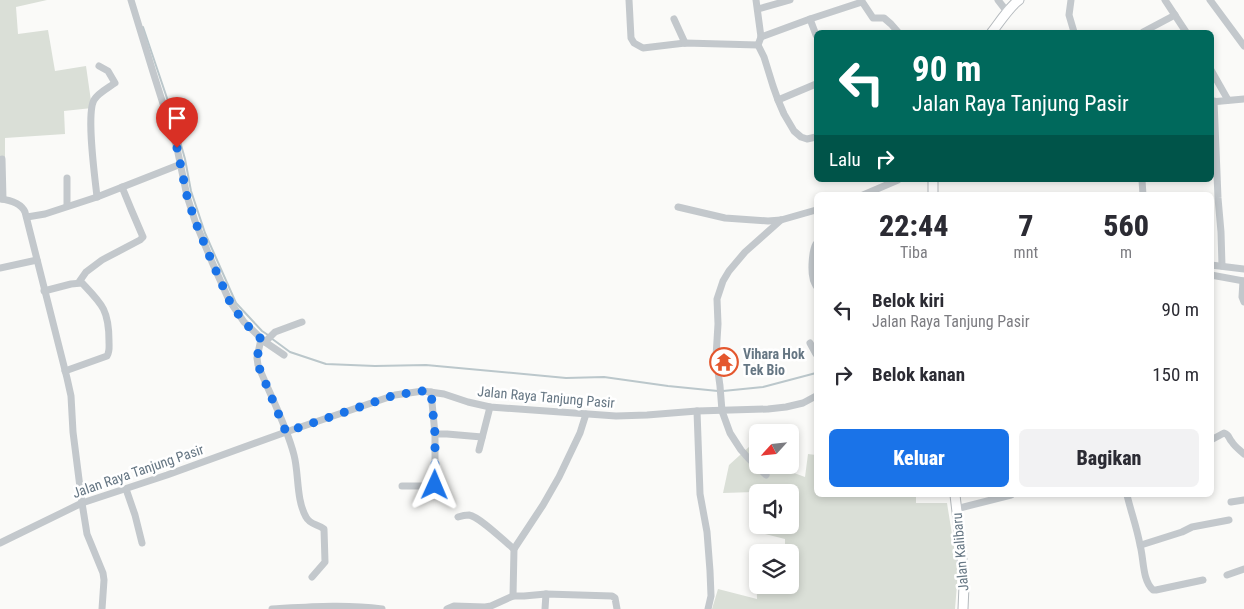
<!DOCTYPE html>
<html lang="id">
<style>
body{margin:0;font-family:"Roboto Condensed",sans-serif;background:#f2f2f3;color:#2b2b33;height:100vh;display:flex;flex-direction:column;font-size:19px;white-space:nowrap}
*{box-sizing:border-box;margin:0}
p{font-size:16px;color:#7c7c81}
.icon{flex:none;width:28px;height:28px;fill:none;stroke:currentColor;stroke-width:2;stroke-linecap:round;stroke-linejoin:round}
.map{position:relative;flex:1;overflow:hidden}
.side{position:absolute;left:814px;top:192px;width:400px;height:305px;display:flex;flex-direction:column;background:#fff;border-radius:8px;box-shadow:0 2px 8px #0003}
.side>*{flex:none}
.hud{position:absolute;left:814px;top:30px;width:400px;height:152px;border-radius:8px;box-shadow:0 2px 8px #0003;background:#00695c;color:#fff;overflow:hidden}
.needle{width:32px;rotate:243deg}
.buttons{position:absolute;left:749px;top:424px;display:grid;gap:10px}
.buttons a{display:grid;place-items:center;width:50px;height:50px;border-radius:8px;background:#fff;box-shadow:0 2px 8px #0003;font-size:25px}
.pin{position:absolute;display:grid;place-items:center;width:42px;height:42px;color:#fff;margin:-51px -21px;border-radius:50% 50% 50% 0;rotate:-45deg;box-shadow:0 0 5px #0007}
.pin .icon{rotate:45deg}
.me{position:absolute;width:55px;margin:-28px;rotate:1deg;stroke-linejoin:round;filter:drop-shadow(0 0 4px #0008)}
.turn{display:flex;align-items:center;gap:18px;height:105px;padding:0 15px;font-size:22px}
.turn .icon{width:65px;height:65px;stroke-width:2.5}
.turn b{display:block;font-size:35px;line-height:42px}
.then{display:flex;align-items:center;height:48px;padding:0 15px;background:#0003;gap:10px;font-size:19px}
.eta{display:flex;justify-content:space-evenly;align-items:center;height:85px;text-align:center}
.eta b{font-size:30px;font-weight:800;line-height:35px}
.primary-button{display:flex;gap:10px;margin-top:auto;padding:10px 15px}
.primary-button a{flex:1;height:58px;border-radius:8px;background:#1a73e8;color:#fff;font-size:20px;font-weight:800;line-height:58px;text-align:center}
.primary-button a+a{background:#f2f2f3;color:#2b2b33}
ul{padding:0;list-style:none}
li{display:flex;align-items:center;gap:15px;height:65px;padding:0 15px}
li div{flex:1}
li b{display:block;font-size:19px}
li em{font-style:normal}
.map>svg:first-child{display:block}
</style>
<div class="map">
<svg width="1244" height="609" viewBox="0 0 1244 609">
<rect width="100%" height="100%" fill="#fafaf8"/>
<!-- green -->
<g fill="#dadfd7">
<path d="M0,0H47L16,7L18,34L48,30L55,71L86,66L92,108L64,111L65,134L5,138V189L0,190Z"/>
<path d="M750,446L757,453L758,465H772L805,477L808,454L816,455V495H916V503H947L958,572L955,609H712L718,589L757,599L756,556H757L758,585H790V552H785V539L761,533L760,525H790V492H758L757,513L754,492L723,493L729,465Z"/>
</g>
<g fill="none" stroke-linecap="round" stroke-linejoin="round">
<!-- stream -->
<g stroke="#bbc7cb" stroke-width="2">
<path d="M143,27L172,113L185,159L191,191L205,233L236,303L262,331L268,335"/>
<path d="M271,338L290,352L326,364L375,366L426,365L566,378L604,377L668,386L718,391"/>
<path d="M723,391L763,387L816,373"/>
</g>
<defs>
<g id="major">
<path d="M992,32C999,23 1010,6 1019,0"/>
<path d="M933,180V195"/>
<path d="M955,495L961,546L964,586L963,609"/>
</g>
</defs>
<!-- major casing -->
<use href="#major" stroke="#b5babe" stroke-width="11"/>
<!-- minor -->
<g stroke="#c3c8cc" stroke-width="7">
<path d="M131,0L153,72L177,148L187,196L195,221L212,262L229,300L244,322L265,342L284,355"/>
<path d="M629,0L631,38L634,43L643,48L685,43L758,45"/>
<path d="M756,0L761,37L758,45L764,57L773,86L778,100L784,114L794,131L801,137L807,139L816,137"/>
<path d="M861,0L873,18H884L891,24L898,32"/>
<path d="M998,0L1008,13"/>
<path d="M1071,0L1069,15L1074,32"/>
<path d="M1165,0L1186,32"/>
<path d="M1210,0L1244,46"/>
<path d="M758,9L790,0"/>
<path d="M674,19L685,43"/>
<path d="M810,19L816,35"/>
<path d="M1143,32L1175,15"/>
<path d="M761,37L810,19L862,2"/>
<path d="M1211,70L1228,100"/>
<path d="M778,100L816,84"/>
<path d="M1214,101L1218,198L1221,232L1222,266"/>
<path d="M1211,102L1244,99"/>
<path d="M2,159L3,199"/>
<path d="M1142,180L1143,195"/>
<path d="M863,195L898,180"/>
<path d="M97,197C95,178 86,114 94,100C98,93 108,88 115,83L108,71L99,66"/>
<path d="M0,199C9,200 21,203 25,212L67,378L71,396L73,432L82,503L87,534L103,573L104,580L102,609"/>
<path d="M67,206V178"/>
<path d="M678,207L725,218L768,221L781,220L816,210"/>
<path d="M27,217L45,214L97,197L181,164"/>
<path d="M816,244C812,251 811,270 813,278C813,281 815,283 816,286"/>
<path d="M1211,265L1244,269"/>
<path d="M0,268L37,260"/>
<path d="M1211,275L1244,281"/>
<path d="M1243,281L1242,297L1244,302"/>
<path d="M79,282L86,272L102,260L140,240L143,237L131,209L122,187"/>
<path d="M44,291L71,284L82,283C102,304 109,310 109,341C109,347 110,351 107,356L65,371"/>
<path d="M261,339L257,358L258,365C270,395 286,424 294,455C299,474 296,499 306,517C310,525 318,524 324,529L325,562L312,577"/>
<path d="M265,342L275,332L302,322"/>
<path d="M810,343L816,354"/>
<path d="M697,411L700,494L707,532L710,571L711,596L708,609"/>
<path d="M435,434H447L482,437"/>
<path d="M1211,440L1224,433C1230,435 1228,438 1232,442C1235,447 1240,450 1244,454"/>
<path d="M479,450L490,407"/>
<path d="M766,475L749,459L741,450L730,433L722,411L720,386L716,357L718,324L717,299L723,281L729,271L745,252L781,220"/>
<path d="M402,486H433L435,485V434L431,392"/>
<path d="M126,489L135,515L142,543"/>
<path d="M1127,495C1131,512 1137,528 1140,545C1144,559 1142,580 1153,590H1156L1203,580"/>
<path d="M1231,502L1244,500"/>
<path d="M956,509L1011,495"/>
<path d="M458,517C461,516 465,515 469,515C480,517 505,542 514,549"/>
<path d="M0,543L82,503L167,475L286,432L395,395L423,391L444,394L468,402L490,407L616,416L647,415L697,411L768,409L786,407L803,403L816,396"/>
<path d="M1141,545L1182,532L1192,527L1229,520"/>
<path d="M1227,575L1244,569"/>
<path d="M513,596L514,549L543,505L559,477L580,433L586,414"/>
<path d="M272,609C308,607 345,604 382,609"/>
<path d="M447,609L454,606L485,607L491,606L513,596H524L546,594L612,596L615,598L617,609"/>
<path d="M545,609L546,594"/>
</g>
<!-- major -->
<use href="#major" stroke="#fff" stroke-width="9"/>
</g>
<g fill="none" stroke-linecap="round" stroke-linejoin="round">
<!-- route -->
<path stroke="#1a73e8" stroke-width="9" stroke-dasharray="0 16.2" d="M177,148L187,196L195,221L212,262L229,300L236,311L244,322L261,339L257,358L258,365L286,432L395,395L423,391L431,392L435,434V485"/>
</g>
<!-- icons -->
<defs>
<symbol id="temple-ring" viewBox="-11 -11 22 22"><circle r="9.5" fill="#fff" stroke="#e4572e" stroke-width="1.5"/><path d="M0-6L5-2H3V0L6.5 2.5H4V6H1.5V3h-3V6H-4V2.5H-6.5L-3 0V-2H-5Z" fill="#e4572e"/></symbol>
</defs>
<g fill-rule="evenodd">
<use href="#temple-ring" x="708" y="346" width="32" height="32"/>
</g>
<g text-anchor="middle" stroke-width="5" stroke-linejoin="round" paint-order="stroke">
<!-- poi labels -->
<g font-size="14" font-weight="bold" fill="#657683" stroke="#fff" text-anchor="start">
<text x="743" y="359">Vihara Hok<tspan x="743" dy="16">Tek Bio</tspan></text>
</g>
<!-- street labels -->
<g font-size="14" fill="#657683" stroke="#fff">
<text transform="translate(546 397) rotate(5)" y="5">Jalan Raya Tanjung Pasir</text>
<text transform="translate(138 471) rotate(-19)" y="5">Jalan Raya Tanjung Pasir</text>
<text transform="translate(960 552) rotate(-95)" y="5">Jalan Kalibaru</text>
</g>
</g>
</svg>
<div class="buttons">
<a><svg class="needle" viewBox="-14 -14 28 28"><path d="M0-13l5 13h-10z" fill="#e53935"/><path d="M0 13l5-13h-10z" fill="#7c7c81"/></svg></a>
<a><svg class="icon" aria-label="sound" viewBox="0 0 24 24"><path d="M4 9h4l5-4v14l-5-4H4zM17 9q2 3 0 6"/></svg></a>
<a><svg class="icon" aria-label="layers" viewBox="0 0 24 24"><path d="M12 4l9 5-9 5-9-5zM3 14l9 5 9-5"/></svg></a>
</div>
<div class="pin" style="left:177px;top:148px;background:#d93025"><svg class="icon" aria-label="arrive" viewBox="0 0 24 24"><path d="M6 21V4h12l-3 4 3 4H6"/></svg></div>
<svg class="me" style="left:435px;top:485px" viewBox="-20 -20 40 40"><path d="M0-17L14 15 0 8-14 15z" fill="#1a73e8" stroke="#fff" stroke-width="4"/></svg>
<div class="hud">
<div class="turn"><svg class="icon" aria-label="left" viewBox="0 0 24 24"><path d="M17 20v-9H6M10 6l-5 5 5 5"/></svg><div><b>90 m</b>Jalan Raya Tanjung Pasir</div></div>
<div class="then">Lalu<svg class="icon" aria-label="right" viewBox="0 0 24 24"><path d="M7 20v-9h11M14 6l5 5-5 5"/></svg></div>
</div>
<section class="side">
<div class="eta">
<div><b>22:44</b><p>Tiba</p></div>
<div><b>7</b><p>mnt</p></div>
<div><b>560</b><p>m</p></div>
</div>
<ul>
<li><svg class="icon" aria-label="left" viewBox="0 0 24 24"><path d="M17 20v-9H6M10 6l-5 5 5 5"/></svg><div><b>Belok kiri</b><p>Jalan Raya Tanjung Pasir</p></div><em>90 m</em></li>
<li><svg class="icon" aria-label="right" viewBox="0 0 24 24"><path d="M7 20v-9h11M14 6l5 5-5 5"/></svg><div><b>Belok kanan</b></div><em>150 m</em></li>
</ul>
<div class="primary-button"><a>Keluar</a><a>Bagikan</a></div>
</section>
</div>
